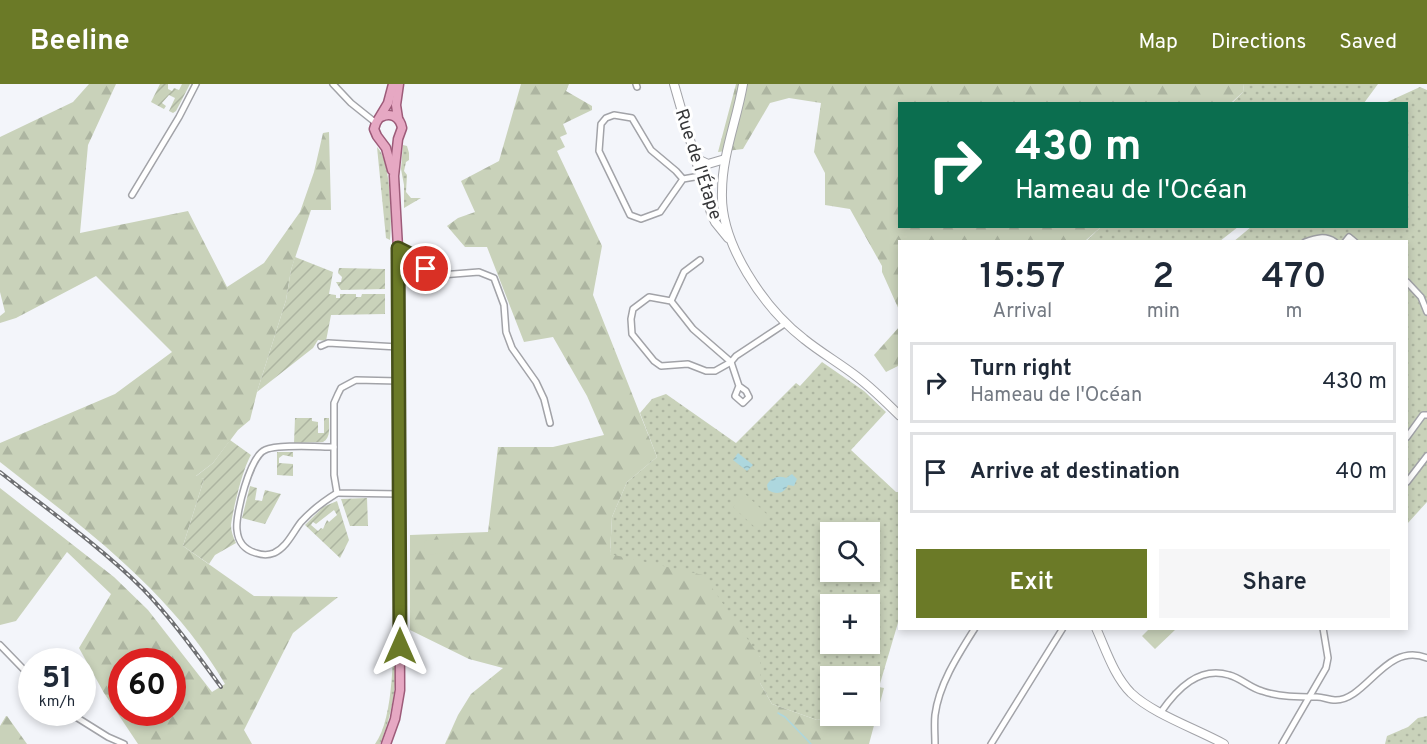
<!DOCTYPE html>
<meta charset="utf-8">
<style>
body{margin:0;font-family:Overpass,sans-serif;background:#f6f6f7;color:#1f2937;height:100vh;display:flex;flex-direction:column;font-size:22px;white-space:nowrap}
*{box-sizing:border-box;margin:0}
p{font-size:20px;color:#747a83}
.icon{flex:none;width:33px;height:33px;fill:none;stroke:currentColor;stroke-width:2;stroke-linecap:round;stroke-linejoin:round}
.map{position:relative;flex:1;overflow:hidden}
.side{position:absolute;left:898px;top:156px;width:510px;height:390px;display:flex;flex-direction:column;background:#fff;border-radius:0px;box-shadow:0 3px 9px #0003}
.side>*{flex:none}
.guide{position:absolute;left:898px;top:18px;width:510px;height:126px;border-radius:0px;box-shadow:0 3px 9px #0003;background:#0b6e4f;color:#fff;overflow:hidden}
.fabs{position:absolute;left:820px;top:438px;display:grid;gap:12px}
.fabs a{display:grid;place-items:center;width:60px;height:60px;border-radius:0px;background:#fff;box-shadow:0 3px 9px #0003;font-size:30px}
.speed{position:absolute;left:18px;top:564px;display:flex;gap:12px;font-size:30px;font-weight:700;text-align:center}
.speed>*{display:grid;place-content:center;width:78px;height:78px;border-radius:50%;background:#fff;box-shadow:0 3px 9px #0003;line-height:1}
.speed small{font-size:15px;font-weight:400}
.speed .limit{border:9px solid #d22;background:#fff;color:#111}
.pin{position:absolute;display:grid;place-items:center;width:51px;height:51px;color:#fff;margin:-26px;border:3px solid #fff;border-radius:50%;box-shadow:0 2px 6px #0007}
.me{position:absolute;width:66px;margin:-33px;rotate:0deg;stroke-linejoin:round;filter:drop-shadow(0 0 4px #0008)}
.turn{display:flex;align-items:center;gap:21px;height:126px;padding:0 18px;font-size:27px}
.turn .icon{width:78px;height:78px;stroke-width:2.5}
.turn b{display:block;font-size:42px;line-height:51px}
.eta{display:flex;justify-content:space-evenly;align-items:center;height:102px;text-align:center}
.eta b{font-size:36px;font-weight:600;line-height:42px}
.button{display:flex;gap:12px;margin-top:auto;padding:12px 18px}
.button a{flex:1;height:69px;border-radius:0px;background:#6b7a27;color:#fff;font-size:24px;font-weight:600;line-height:69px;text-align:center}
.button a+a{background:#f6f6f7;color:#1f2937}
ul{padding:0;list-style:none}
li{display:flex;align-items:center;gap:18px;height:81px;margin:0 12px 9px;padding:0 6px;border:3px solid #e0e1e3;border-radius:0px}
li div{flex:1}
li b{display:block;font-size:22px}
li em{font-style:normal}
header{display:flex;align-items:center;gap:36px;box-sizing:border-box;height:84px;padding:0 30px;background:#6b7a27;color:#fff}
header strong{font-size:28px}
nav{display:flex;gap:33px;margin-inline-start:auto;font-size:21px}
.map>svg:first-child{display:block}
</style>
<header>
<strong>Beeline</strong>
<nav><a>Map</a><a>Directions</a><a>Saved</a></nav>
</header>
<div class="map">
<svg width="1427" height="660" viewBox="0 0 1427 660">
<defs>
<pattern id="grass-dots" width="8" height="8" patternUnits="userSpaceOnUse" patternTransform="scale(1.5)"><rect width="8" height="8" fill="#c9d2ba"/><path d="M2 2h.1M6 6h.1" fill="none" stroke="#adb5a1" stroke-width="1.8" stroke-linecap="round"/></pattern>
<pattern id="forest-firs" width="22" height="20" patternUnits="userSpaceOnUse" patternTransform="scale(1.5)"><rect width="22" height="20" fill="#c9d2ba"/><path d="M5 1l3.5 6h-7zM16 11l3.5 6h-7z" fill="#adb5a1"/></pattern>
<pattern id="garden-furrows" width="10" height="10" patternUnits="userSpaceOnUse" patternTransform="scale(1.5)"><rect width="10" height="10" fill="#c9d2ba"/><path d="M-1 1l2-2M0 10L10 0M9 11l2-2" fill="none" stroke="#adb5a1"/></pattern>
<pattern id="water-ripples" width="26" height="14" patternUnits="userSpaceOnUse" patternTransform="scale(1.5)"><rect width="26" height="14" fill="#add7de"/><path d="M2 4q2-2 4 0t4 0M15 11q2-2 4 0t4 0" fill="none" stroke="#95b9bf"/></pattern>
</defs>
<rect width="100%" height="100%" fill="#f3f5fa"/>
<!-- grass -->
<g fill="url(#grass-dots)" fill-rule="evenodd">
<path d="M1244,0H1378L1364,19L1231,20L1243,8Z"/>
<path d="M1420,3L1427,6V418L1407,440V158H1233L1251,143L1407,142V20L1385,19Z"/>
<path d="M403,61L407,62L409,69V76L406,78L404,87L407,91L406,108L411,114H421L404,124V101L401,85Z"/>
<path d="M377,63C391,76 392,136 390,156L386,154Z"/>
<path d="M1101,143H1238L1220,157L1085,158Z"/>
<path d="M822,278L864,307L886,328L851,366L896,408H900V532L879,603L870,609V592H831L832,632L817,636L772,620L760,599V573L610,470L612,433L627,398L657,373L640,329L652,315L666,310L736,359L796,299L800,302ZM831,448H870V488H831ZM831,520H870V560H831Z"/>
<path d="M394,527C399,571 398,619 380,660H375C395,634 393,561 394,527Z"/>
<path d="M1427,632V660H1385L1387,652L1408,643L1418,634Z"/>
</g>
<!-- forest -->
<g fill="url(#forest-firs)" fill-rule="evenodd">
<path d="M89,0H116L88,61L80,149L188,127L227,203L264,179L300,128L314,88L323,49L329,48L331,126H311L291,186L286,216L257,308L250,336L238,346L213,379L196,392L204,395L183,462L254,512L338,513L293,549L244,646L252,660H138L104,609L79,564L111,510L67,468L16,537L0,541V404L114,493L148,526L212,608L225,600C171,507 83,443 0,378V359L115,310L172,268L96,192L16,234L0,239V232L5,228L0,208V53L73,18ZM122,578H172V628H122Z"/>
<path d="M521,0H569L566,7L592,22V26L563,40L567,50L560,53L565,63L557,67L602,162L593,211L657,373L627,398L612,433L610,470L703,491L760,573V599L772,620L817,636L832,632H870V609L879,603L884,604L869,660H445L458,631L471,610L503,584L469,575L410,546V451L488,448L498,363H553L604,351L587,312L553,253L524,258L487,163H465L447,142L458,134L475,128L461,97L499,77Z"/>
<path d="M736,0H1244L1243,8L1231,19L900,20V142L1101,143L1085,157L900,158V228L882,188V182L850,125L825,121V89L814,68L821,19L789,14L770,19L743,65L718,68Z"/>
<path d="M900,242V281L886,288L874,271Z"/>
<path d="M6,632H7L27,660H0V642Z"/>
</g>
<!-- garden -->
<g fill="url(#garden-furrows)" fill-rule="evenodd">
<path d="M160,0H168V5L172,7L174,4L179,6L182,0H190L176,27L173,29L169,27L175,14L169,11L162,19L166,22L164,25L151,18Z"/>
<path d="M295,173L333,188L329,210L336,211V214H340V210H356V213H361L362,210H385V230L331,231L326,257L318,256L313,264L257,308L286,216L291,186Z"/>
<path d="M339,184L385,185V205L341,206L336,198H341L342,193L338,189Z"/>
<path d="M295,334H312V337L318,338V349H324V334H329C329,343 331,354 323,358L294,359Z"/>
<path d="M230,356L251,371C243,384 233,425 231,441C231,447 233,453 236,459L215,471L209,480L183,462L204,395L195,393L213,379Z"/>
<path d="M277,368H293V373L283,371L279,374V379L293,380V392L277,391Z"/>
<path d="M250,402L257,404L255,416L262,417L265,406L281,410L265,440L242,434Z"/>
<path d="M367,414L368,442H350L341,415Z"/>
<path d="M337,417L349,456L340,474L305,441L323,423ZM334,426L337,431L329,438L327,436L323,445L321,444L318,447L311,441L313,438L316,440Z"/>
</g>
<!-- pitch -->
<g fill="#c9d2ba">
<path d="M745,410L770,433L758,446L733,423Z"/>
<path d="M452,454L453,468L425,471L424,457Z"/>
<path d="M1149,545V544L1176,545L1155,565L1142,552Z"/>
</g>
<!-- water -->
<g fill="url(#water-ripples)">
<path d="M738,369L753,381L747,387L733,376Z"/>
<path d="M792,390L797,395L794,402L788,401C784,410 776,411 768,406L767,401C771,394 778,391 786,394Z"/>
</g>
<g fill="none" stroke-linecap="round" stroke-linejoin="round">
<!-- stream -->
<path stroke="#add7de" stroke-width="1.5" d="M778,629L785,633L811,660"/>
<defs>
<g id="street">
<path d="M333,0L351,19L376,39"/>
<path d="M636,0L637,3"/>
<path d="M683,95L660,128L641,135L630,131L599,67L601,40L606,34L614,31L632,34L651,66L676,87L683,95L700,92"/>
<path d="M132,111L179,33L196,0"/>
<path d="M1305,158C1316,154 1325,151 1335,158"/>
<path d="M1345,158L1349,153L1355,158"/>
<path d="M398,164L416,173L426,185L441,191L479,188L494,194L504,221L506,248L512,264L536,298L544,315L550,339"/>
<path d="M1407,198L1421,213L1427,228"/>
<path d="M671,217L649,213L633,225L631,235L632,250L654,277L661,282L688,280L706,287H715L731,278L693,245L671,217L684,188L700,176"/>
<path d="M321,262L328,259L398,263"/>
<path d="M398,297L356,296L341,304L338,310L334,319V391L337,409L399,410"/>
<path d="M739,302L746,307L749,313L743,319L735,312L739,302L731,278L736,272L786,239"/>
<path d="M1407,353L1423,331H1427"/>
<path d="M334,363C318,363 278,360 265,366C250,372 235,431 237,446C238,458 245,466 256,469C262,471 269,471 274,469C287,463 293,448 301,438C312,426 324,417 337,409"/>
<path d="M1407,398L1427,372"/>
<path d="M0,561L32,594"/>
<path d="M68,628L108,653L124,660"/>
<path d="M1161,628C1177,605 1199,582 1229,591C1241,594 1250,604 1262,607C1279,613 1299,613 1317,613C1323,613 1329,616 1335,616C1366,617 1386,557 1427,574"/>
<path d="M935,660C935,651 934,640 935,631C939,600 958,571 975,544"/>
<path d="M991,660L1063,544"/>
<path d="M1282,660L1326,584L1328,574L1323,544"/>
</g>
<g id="secondary">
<path d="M674,0L711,129L715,138L728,154"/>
<path d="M743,0C737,36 722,71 722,108C720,160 764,224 804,255C820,268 839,279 856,292C872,304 886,318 900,332"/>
<path d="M695,74L708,80L725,75"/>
<path d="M1096,544C1106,566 1114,592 1131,609C1153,630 1197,645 1224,660"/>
</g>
<g id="primary">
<path d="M381,33C391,28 400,33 402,44L398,55L394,92L398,164L400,606L395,635L386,660"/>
<path d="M398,34L396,21L399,0"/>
<path d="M392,86L386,64L377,52L374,45L376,39L388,19L393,0"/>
</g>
</defs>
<!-- street casing -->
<use href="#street" stroke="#a2a3a8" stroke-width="8"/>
<!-- secondary casing -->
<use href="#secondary" stroke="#a2a3a8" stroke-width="10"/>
<!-- primary casing -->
<use href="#primary" stroke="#9d5b79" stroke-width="11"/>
<!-- street -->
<use href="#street" stroke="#fff" stroke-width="5"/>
<!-- secondary -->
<use href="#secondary" stroke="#fff" stroke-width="8"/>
<!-- primary -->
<use href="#primary" stroke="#e6a8c3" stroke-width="8"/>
<defs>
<path id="rail" d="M0,388C48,426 100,462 143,505C172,535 196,569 221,603"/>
</defs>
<!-- rail casing -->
<use href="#rail" stroke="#6f7073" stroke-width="4"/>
<!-- rail -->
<use href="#rail" stroke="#fff" stroke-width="1.5" stroke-dasharray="4.5" stroke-linecap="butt"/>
</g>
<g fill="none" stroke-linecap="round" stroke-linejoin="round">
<defs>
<path id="route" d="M400,562L398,164L416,173L426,185"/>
</defs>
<!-- route casing -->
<use href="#route" stroke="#464f19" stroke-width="15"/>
<!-- route -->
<use href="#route" stroke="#6b7a27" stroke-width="10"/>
</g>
<g text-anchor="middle" stroke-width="6" stroke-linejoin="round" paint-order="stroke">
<!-- street labels -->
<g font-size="18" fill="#363739" stroke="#fff">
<text transform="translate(699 80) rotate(72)" y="6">Rue de l'Étape</text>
</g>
</g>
</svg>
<div class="fabs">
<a><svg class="icon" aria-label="search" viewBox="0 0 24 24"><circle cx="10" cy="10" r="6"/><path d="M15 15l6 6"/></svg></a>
<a>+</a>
<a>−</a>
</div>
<div class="speed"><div>51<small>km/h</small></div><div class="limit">60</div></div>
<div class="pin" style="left:426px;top:185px;background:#d93025"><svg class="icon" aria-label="arrive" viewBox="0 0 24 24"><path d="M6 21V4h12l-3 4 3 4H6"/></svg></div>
<svg class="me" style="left:400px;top:562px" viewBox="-20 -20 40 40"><path d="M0-17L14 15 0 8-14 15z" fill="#6b7a27" stroke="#fff" stroke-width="4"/></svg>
<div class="guide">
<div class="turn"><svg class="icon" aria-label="right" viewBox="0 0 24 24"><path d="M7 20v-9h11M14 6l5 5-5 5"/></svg><div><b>430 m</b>Hameau de l'Océan</div></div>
</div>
<section class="side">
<div class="eta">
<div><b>15:57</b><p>Arrival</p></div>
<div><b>2</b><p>min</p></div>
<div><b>470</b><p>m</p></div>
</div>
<ul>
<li><svg class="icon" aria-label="right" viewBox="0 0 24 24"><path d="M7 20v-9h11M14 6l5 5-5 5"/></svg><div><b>Turn right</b><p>Hameau de l'Océan</p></div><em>430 m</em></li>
<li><svg class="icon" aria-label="arrive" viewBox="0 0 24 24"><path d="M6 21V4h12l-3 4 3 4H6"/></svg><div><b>Arrive at destination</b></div><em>40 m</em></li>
</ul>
<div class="button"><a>Exit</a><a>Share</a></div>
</section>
</div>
